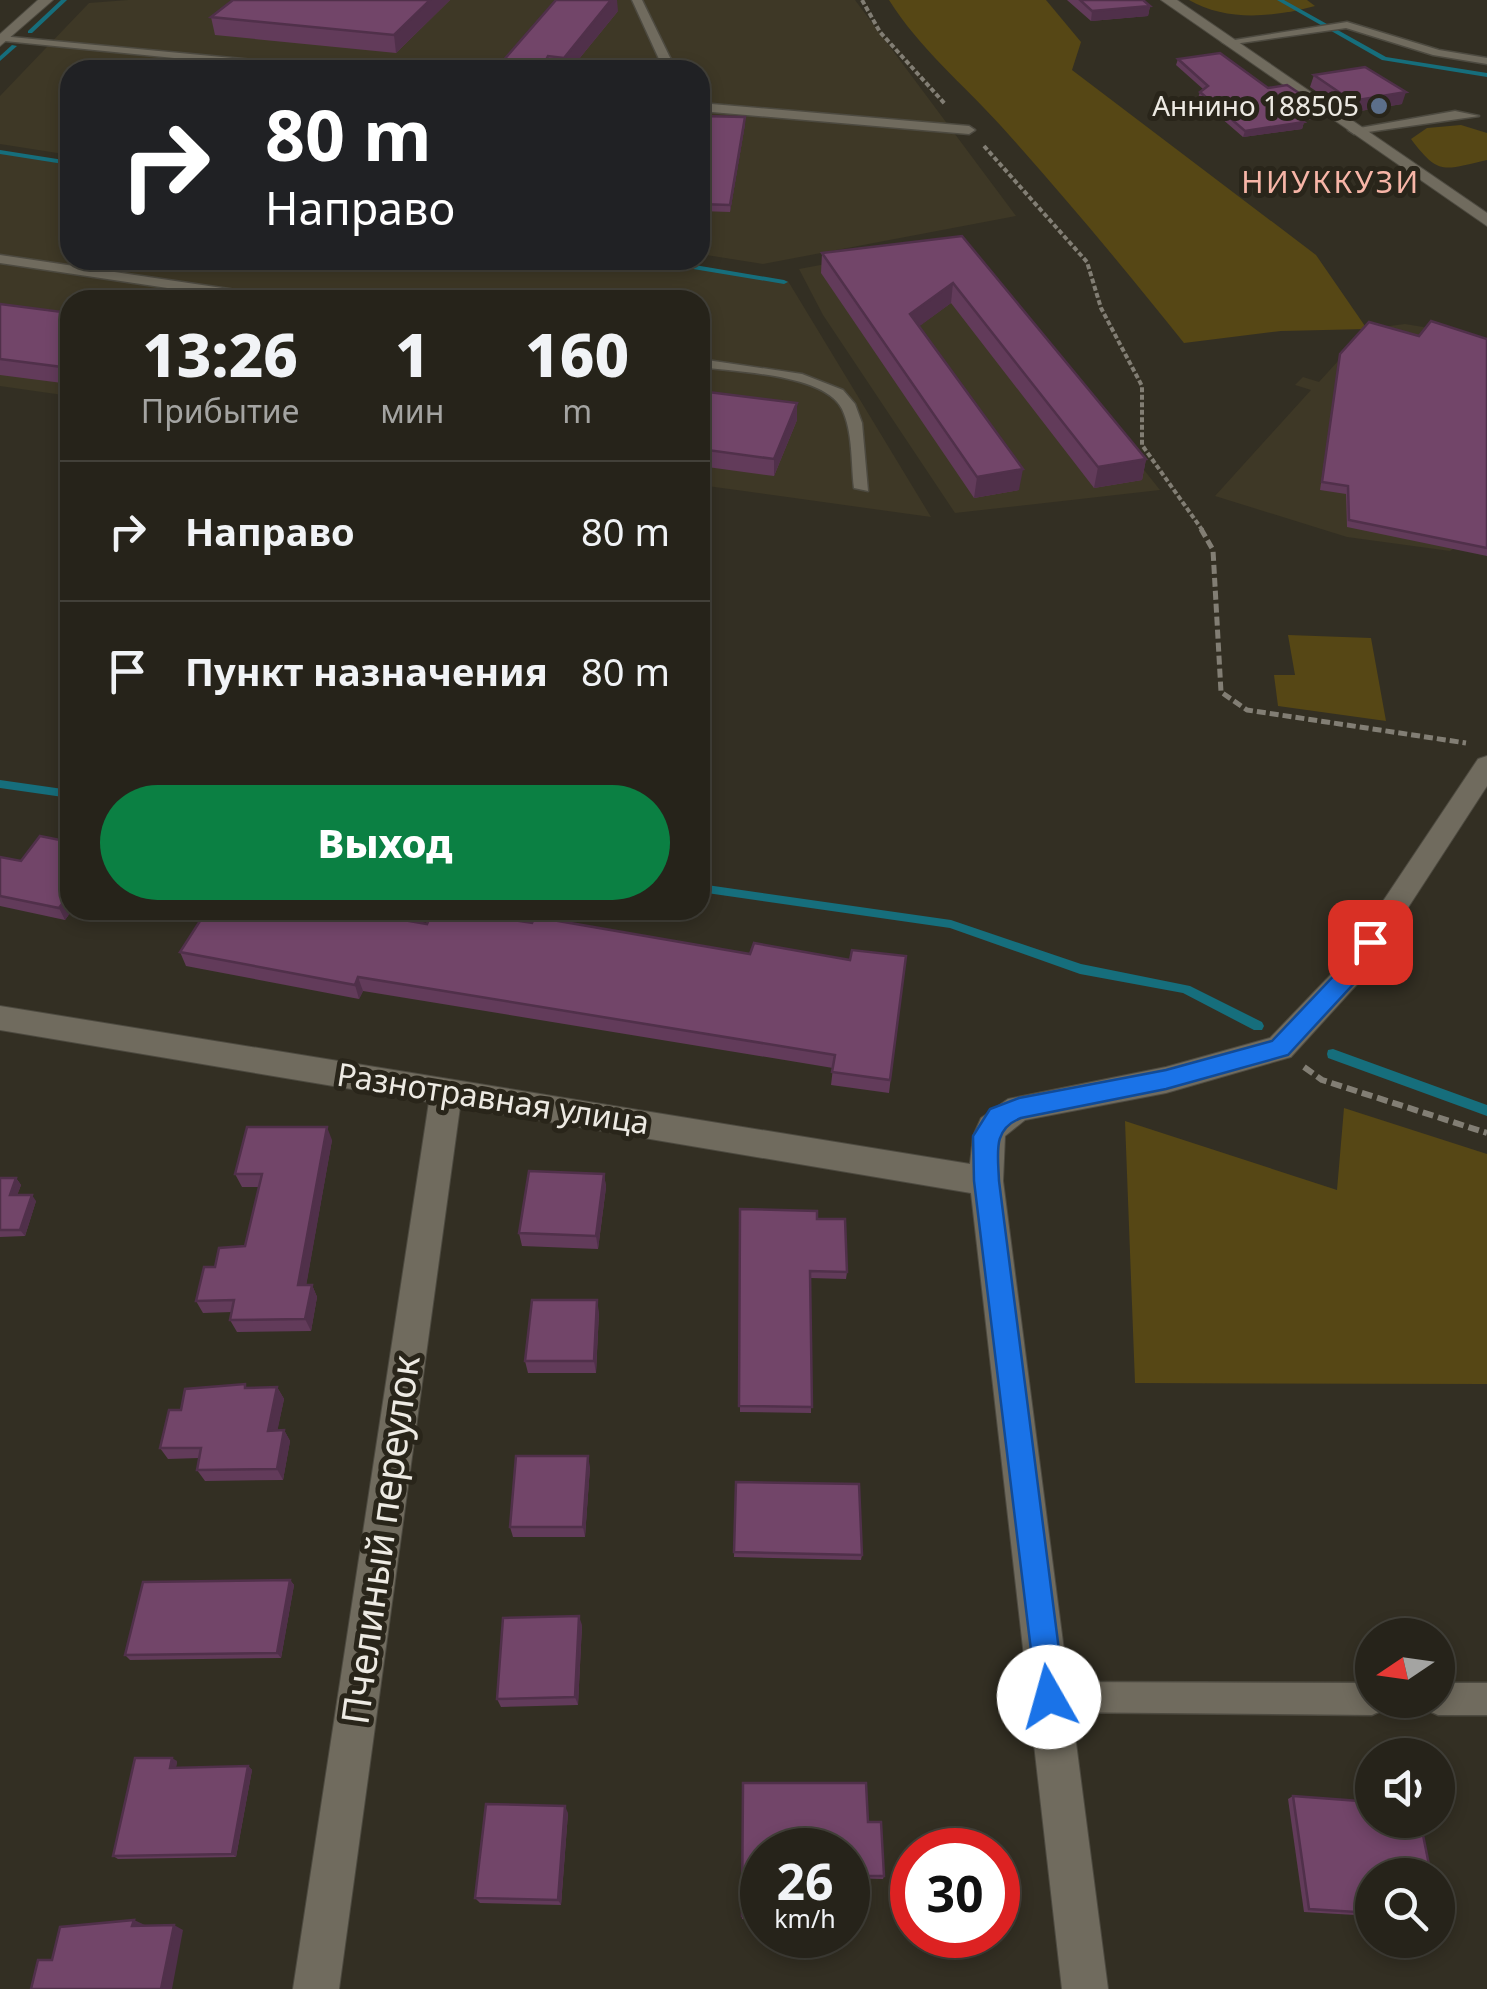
<!DOCTYPE html>
<html lang="ru">
<meta charset="utf-8">
<style>
body{margin:0;font-family:"Noto Sans",sans-serif;background:#322f27;color:#f1f3f6;height:100vh;display:flex;flex-direction:column;font-size:38px;white-space:nowrap}
*{box-sizing:border-box;margin:0}
p{font-size:32px;color:#a4a4a2}
.icon{flex:none;width:55px;height:55px;fill:none;stroke:currentColor;stroke-width:2;stroke-linecap:round;stroke-linejoin:round}
.map{position:relative;flex:1;overflow:hidden}
.sheet{position:absolute;left:60px;top:290px;width:650px;height:630px;display:flex;flex-direction:column;background:#26231a;border-radius:30px;box-shadow:0 5px 15px #0003,0 0 0 2px #424039}
.sheet>*{flex:none}
.hud{position:absolute;left:60px;top:60px;width:650px;height:210px;border-radius:30px;box-shadow:0 5px 15px #0003,0 0 0 2px #424039;background:#202124;color:#fff;overflow:hidden}
.needle{width:65px;rotate:257deg}
.tools{position:absolute;left:1355px;top:1618px;display:grid;gap:20px}
.tools a{display:grid;place-items:center;width:100px;height:100px;border-radius:50%;background:#26231a;box-shadow:0 5px 15px #0003,0 0 0 2px #424039;font-size:50px}
.speed{position:absolute;left:740px;top:1828px;display:flex;gap:20px;font-size:50px;font-weight:700;text-align:center}
.speed>*{display:grid;place-content:center;width:130px;height:130px;border-radius:50%;background:#26231a;box-shadow:0 5px 15px #0003,0 0 0 2px #424039;line-height:1}
.speed small{font-size:25px;font-weight:400}
.speed .limit{border:15px solid #d22;background:#fff;color:#111}
.pin{position:absolute;display:grid;place-items:center;width:85px;height:85px;color:#fff;margin:-42px;border-radius:20px;box-shadow:0 5px 15px #0006}
.me{position:absolute;width:110px;margin:-55px;rotate:353deg;stroke-linejoin:round;filter:drop-shadow(0 0 8px #0008)}
.turn{display:flex;align-items:center;gap:35px;height:210px;padding:0 40px;font-size:45px}
.turn .icon{width:130px;height:130px;stroke-width:2.5}
.turn b{display:block;font-size:70px;line-height:85px}
.eta{display:flex;justify-content:space-evenly;align-items:center;height:170px;text-align:center}
.eta b{font-size:60px;font-weight:800;line-height:70px}
.cta{display:flex;gap:20px;margin-top:auto;padding:20px 40px}
.cta a{flex:1;height:115px;border-radius:60px;background:#0b8043;color:#fff;font-size:40px;font-weight:800;line-height:115px;text-align:center}
ul{padding:0;list-style:none}
li{display:flex;align-items:center;gap:30px;height:140px;padding:0 40px;border-top:2px solid #424039}
li div{flex:1}
li b{display:block;font-size:38px}
li em{font-style:normal}
.map>svg:first-child{display:block}
</style>
<div class="map">
<svg width="1487" height="1989" viewBox="0 0 1487 1989">
<rect width="100%" height="100%" fill="#332f23"/>
<!-- built -->
<g fill="#3e3826">
<path d="M128,0H855L1016,216L763,264L700,254V70H70V155L0,144V96L89,3Z"/>
<path d="M0,152L70,164V260H661L788,281L931,517L700,485V300H70V396L0,386Z"/>
<path d="M960,239L1160,490L955,513L823,315L799,269Z"/>
<path d="M1405,324L1429,328L1456,547L1450,551L1347,537L1215,496L1311,390L1295,385L1303,377L1319,382L1367,329Z"/>
</g>
<!-- green -->
<g fill="#564715">
<path d="M889,0H1046L1081,42L1072,70L1316,255L1367,329L1281,331L1184,343C1124,268 1064,196 1001,126C962,83 920,49 889,0Z"/>
<path d="M1189,0H1307L1315,6C1275,17 1226,22 1189,0Z"/>
<path d="M1461,125L1487,133V160C1443,170 1439,176 1411,139L1427,128Z"/>
<path d="M1288,635L1371,638L1386,721L1278,706L1274,675H1295Z"/>
<path d="M1344,1108L1487,1154V1384L1135,1383L1125,1121L1337,1190Z"/>
</g>
<g fill="none" stroke-linecap="round" stroke-linejoin="round">
<!-- stream -->
<g fill="#166e7c" fill-rule="evenodd">
<path d="M61,0H67L32,33H28V31Z"/>
<path d="M1277,0H1284L1386,57L1487,73V77L1382,60Z"/>
<path d="M12,45L17,46L0,61V56Z"/>
<path d="M0,150L70,161V165L0,154Z"/>
<path d="M647,260H665L784,280L788,282L784,284L651,262Z"/>
<path d="M0,780L70,790V798L0,788Z"/>
<path d="M700,884L951,920L1081,964L1190,986L1262,1022L1264,1026L1262,1030H1254L1183,993L1080,974L950,928L700,892Z"/>
<path d="M1333,1049L1487,1105V1116L1328,1058L1327,1054L1328,1050Z"/>
</g>
<defs>
<g id="lane">
<path d="M632,0H642L676,70H664Z"/>
<path d="M1347,22L1439,50L1487,58V64L1433,55L1346,28L1227,45L1222,42Z"/>
<path d="M1,36L328,67L334,70H294L5,41Z"/>
<path d="M700,103L969,126L975,130L969,134L700,111Z"/>
<path d="M1455,111L1479,116L1354,134L1348,130Z"/>
<path d="M0,255L276,296L283,300H248L0,263Z"/>
<path d="M700,359L802,374L843,390L855,404L862,423L868,491L854,488C851,463 853,432 842,409C825,374 735,372 700,367Z"/>
<path d="M1049,1682L1372,1683V1700H1387L1383,1710L1372,1715L1049,1712L1038,1708L1034,1697L1038,1686Z"/>
<path d="M1438,1683H1487V1715H1438L1427,1710L1423,1700H1438Z"/>
</g>
<g id="street">
<path d="M38,0H53L0,46V34Z"/>
<path d="M1487,756V786L1361,980L1291,1057L1166,1093L1025,1120L1005,1136L1003,1181L1108,1989H1062L971,1193L460,1107L339,1989H293L429,1102L0,1030V1006L970,1164L973,1136L981,1118L1008,1099L1166,1067L1270,1038L1341,964L1478,759Z"/>
</g>
<path id="secondary" d="M1161,0H1177L1487,213V226Z"/>
</defs>
<!-- lane casing -->
<use href="#lane" stroke="#4d4a40" stroke-width="3"/>
<!-- street casing -->
<use href="#street" stroke="#4d4a40" stroke-width="2"/>
<!-- secondary casing -->
<use href="#secondary" stroke="#4d4a40" stroke-width="2"/>
<!-- path-far2 -->
<g stroke="#827e74" stroke-width="4" stroke-dasharray="5 2.5" stroke-linecap="butt">
<path d="M862,0L880,32L945,104"/>
<path d="M984,146L1087,262L1101,308L1142,386V445L1203,531"/>
</g>
<!-- path-far1 -->
<path stroke="#827e74" stroke-width="5" stroke-dasharray="9 4" stroke-linecap="butt" d="M1201,529L1213,550L1221,692L1247,710L1466,743"/>
<!-- path -->
<path stroke="#827e74" stroke-width="6" stroke-dasharray="11 5" stroke-linecap="butt" d="M1304,1067L1322,1080L1487,1133"/>
<!-- lane -->
<use href="#lane" fill="#706b5e" fill-rule="evenodd"/>
<!-- street -->
<use href="#street" fill="#706b5e" fill-rule="evenodd"/>
<!-- secondary -->
<use href="#secondary" fill="#706b5e" fill-rule="evenodd"/>
</g>
<!-- wall -->
<g fill="#623b5a">
<path d="M450,0L396,53L215,35L211,17Z"/>
<path d="M1067,0H1143L1150,6L1148,16L1091,21Z"/>
<path d="M618,11L570,70H495Z"/>
<path d="M1178,59L1268,88L1326,111L1324,117L1302,121L1304,122L1302,129L1243,137L1198,98L1200,92L1203,89L1176,65Z"/>
<path d="M1314,75L1402,104L1348,113L1310,87Z"/>
<path d="M700,116L745,124L730,212L700,211Z"/>
<path d="M962,236L1146,459L1142,480L1094,488L951,303L919,326L1019,490L974,498L821,273L822,253Z"/>
<path d="M0,304L70,313V384L0,375Z"/>
<path d="M1419,336L1487,339V556L1347,527L1346,494L1320,490L1340,354Z"/>
<path d="M700,391L797,420L774,476L700,466Z"/>
<path d="M0,857L72,910L65,920L0,906Z"/>
<path d="M139,910H190L185,918Z"/>
<path d="M321,917L427,924L532,923L750,954L850,960L906,956L889,1093L831,1085L833,1068L363,991L359,999L186,966L180,952Z"/>
<path d="M332,1140L306,1285H312L317,1297L311,1331L237,1332L230,1320L232,1312L203,1313L196,1301L215,1267L245,1246L259,1187H242L235,1174Z"/>
<path d="M604,1174L606,1187L598,1249L522,1246L519,1233Z"/>
<path d="M0,1178H16L21,1185L17,1195L36,1201L25,1236L0,1237Z"/>
<path d="M740,1209L817,1219L847,1272L846,1279L810,1278L811,1413L740,1412Z"/>
<path d="M599,1312L596,1373H528L525,1361Z"/>
<path d="M277,1387L284,1399L277,1431L284,1430L290,1441L283,1480L205,1481L197,1470L199,1458L168,1459L160,1448L181,1410L248,1388Z"/>
<path d="M590,1467L585,1537H513L510,1527Z"/>
<path d="M736,1482L862,1555L861,1560L734,1557Z"/>
<path d="M290,1580L294,1585L281,1658L130,1660L125,1655Z"/>
<path d="M582,1625L578,1705L501,1707L497,1699Z"/>
<path d="M177,1761L176,1768L248,1766L252,1770L236,1857L118,1859L113,1856Z"/>
<path d="M743,1783L868,1822L884,1876L883,1879L848,1878V1850H762V1919H742Z"/>
<path d="M1293,1796L1372,1875V1916L1304,1912L1288,1799Z"/>
<path d="M568,1813L561,1905L480,1903L475,1898Z"/>
</g>
<!-- shaded-wall -->
<g fill="#50304a">
<path d="M430,0H450L396,53L394,35Z"/>
<path d="M611,0H617L618,11L570,70H565L564,58Z"/>
<path d="M1150,6L1148,16L1091,21L1092,11Z"/>
<path d="M548,56L550,70H541Z"/>
<path d="M1406,92L1402,104L1348,113L1352,101Z"/>
<path d="M1326,111L1324,117L1293,122L1295,116Z"/>
<path d="M745,117V124L730,212V205Z"/>
<path d="M1304,122L1302,129L1243,137L1245,131Z"/>
<path d="M953,283L951,303L909,334L910,314Z"/>
<path d="M797,403V420L774,476V459Z"/>
<path d="M1146,459L1142,480L1094,488L1098,467Z"/>
<path d="M1023,469L1019,490L974,498L977,477Z"/>
<path d="M70,893V910H72L65,920L59,908Z"/>
<path d="M358,977L363,991L359,999L355,985Z"/>
<path d="M327,1127L332,1140L304,1298L298,1285Z"/>
<path d="M604,1174L606,1187L598,1249L596,1236Z"/>
<path d="M16,1178L21,1185L15,1201L10,1195Z"/>
<path d="M32,1195L36,1201L25,1236L20,1230Z"/>
<path d="M312,1285L317,1297L311,1331L305,1319Z"/>
<path d="M597,1300L599,1312L596,1373L594,1361Z"/>
<path d="M277,1387L284,1399L275,1442L268,1431Z"/>
<path d="M284,1430L290,1441L283,1480L277,1469Z"/>
<path d="M588,1456L590,1467L585,1537L583,1527Z"/>
<path d="M290,1580L294,1585L281,1658L277,1653Z"/>
<path d="M579,1616L582,1625L578,1705L575,1697Z"/>
<path d="M172,1758L177,1761L175,1772L170,1768Z"/>
<path d="M248,1766L252,1770L236,1857L232,1854Z"/>
<path d="M565,1806L568,1813L561,1905L558,1900Z"/>
<path d="M134,1920L145,1925L143,1931L132,1926Z"/>
<path d="M174,1925L183,1930L172,1989H161Z"/>
</g>
<!-- building -->
<g fill="#724569" stroke="#50304a" stroke-width="2.5">
<path d="M233,0H430L394,35L211,17Z"/>
<path d="M556,0H611L564,58L548,56L541,70H495Z"/>
<path d="M1080,0H1143L1150,6L1092,11Z"/>
<path d="M1220,53L1268,88L1287,85L1326,111L1295,116L1304,122L1245,131L1200,92L1208,86L1178,59Z"/>
<path d="M1365,67L1406,92L1352,101L1314,75Z"/>
<path d="M700,116L745,117L730,205L700,204Z"/>
<path d="M962,236L1146,459L1098,467L953,283L910,314L1023,469L977,477L822,253Z"/>
<path d="M0,304L70,313V368L0,359Z"/>
<path d="M1431,321L1487,339V548L1349,520L1348,486L1322,482L1340,354L1369,322L1419,336Z"/>
<path d="M700,391L797,403L774,459L700,449Z"/>
<path d="M40,836L70,842V893L59,908L0,896V857L21,861Z"/>
<path d="M207,910H280L321,917L325,910H346L427,924L433,910H448L532,923L535,917L750,954L754,943L850,960L852,950L906,956L890,1080L832,1072L835,1055L358,977L355,985L180,952Z"/>
<path d="M247,1127H327L298,1285H312L305,1319L230,1320L234,1300L196,1301L204,1267H215L219,1248L245,1246L262,1174H235Z"/>
<path d="M529,1171L604,1174L596,1236L519,1233Z"/>
<path d="M0,1178H16L10,1195H32L20,1230H0Z"/>
<path d="M740,1209L817,1211V1219H845L847,1272L810,1271L812,1407L739,1406Z"/>
<path d="M532,1300H597L594,1361H525Z"/>
<path d="M245,1384V1388L277,1387L268,1431L284,1430L277,1469L197,1470L201,1448H160L169,1410H181L185,1389Z"/>
<path d="M516,1456H588L583,1527H510Z"/>
<path d="M736,1482L859,1484L862,1555L734,1552Z"/>
<path d="M290,1580L277,1653L125,1655L143,1582Z"/>
<path d="M579,1616L575,1697L497,1699L503,1618Z"/>
<path d="M135,1758H172L170,1768L248,1766L232,1854L113,1856Z"/>
<path d="M743,1783H866L868,1822H881L884,1876H848V1850H762V1916H742Z"/>
<path d="M1293,1796L1372,1802V1820H1420L1431,1875H1372V1913L1309,1909Z"/>
<path d="M486,1804L565,1806L558,1900L475,1898Z"/>
<path d="M134,1920L132,1926L174,1925L161,1989H31L38,1960H52L60,1927Z"/>
</g>
<!-- route -->
<path fill="#1a73e8" stroke="#114b97" stroke-width="2.5" d="M1370,934L1381,942L1359,978L1288,1055L1166,1089L1021,1118C992,1129 998,1153 999,1181L1065,1697L1060,1708L1049,1713L1038,1708L974,1181L973,1136L990,1109L1019,1098L1166,1070L1272,1041L1343,966L1362,936Z"/>
<!-- markers -->
<circle fill="#5c6f8a" stroke="#29251a" stroke-width="4" cx="1379" cy="106" r="10"/>
<g text-anchor="middle" stroke-width="10" stroke-linejoin="round" paint-order="stroke">
<!-- far-poi labels -->
<g font-size="28" fill="#edeae3" stroke="#29251a" text-anchor="end">
<text x="1359" y="116">Аннино 188505</text>
</g>
<!-- far-neighbourhood labels -->
<g font-size="30" letter-spacing="2.5" fill="#f7b5a7" stroke="#29251a">
<text x="1331" y="193">НИУККУЗИ</text>
</g>
<!-- street labels -->
<g font-size="32" fill="#edeae3" stroke="#29251a">
<text transform="translate(493 1099) rotate(9)" y="11">Разнотравная улица</text>
</g>
<!-- near-street labels -->
<g font-size="38" fill="#edeae3" stroke="#29251a">
<text transform="translate(381 1540) rotate(-82)" y="13">Пчелиный переулок</text>
</g>
</g>
</svg>
<div class="tools">
<a><svg class="needle" viewBox="-14 -14 28 28"><path d="M0-13l5 13h-10z" fill="#e53935"/><path d="M0 13l5-13h-10z" fill="#a4a4a2"/></svg></a>
<a><svg class="icon" aria-label="sound" viewBox="0 0 24 24"><path d="M4 9h4l5-4v14l-5-4H4zM17 9q2 3 0 6"/></svg></a>
<a><svg class="icon" aria-label="search" viewBox="0 0 24 24"><circle cx="10" cy="10" r="6"/><path d="M15 15l6 6"/></svg></a>
</div>
<div class="speed"><div>26<small>km/h</small></div><div class="limit">30</div></div>
<div class="pin" style="left:1370px;top:942px;background:#d93025"><svg class="icon" aria-label="arrive" viewBox="0 0 24 24"><path d="M6 21V4h12l-3 4 3 4H6"/></svg></div>
<svg class="me" style="left:1049px;top:1697px" viewBox="-20 -20 40 40"><circle r="19" fill="#fff"/><path d="M0-13L10 11 0 6-10 11z" fill="#1a73e8"/></svg>
<div class="hud">
<div class="turn"><svg class="icon" aria-label="right" viewBox="0 0 24 24"><path d="M7 20v-9h11M14 6l5 5-5 5"/></svg><div><b>80 m</b>Направо</div></div>
</div>
<section class="sheet">
<div class="eta">
<div><b>13:26</b><p>Прибытие</p></div>
<div><b>1</b><p>мин</p></div>
<div><b>160</b><p>m</p></div>
</div>
<ul>
<li><svg class="icon" aria-label="right" viewBox="0 0 24 24"><path d="M7 20v-9h11M14 6l5 5-5 5"/></svg><div><b>Направо</b></div><em>80 m</em></li>
<li><svg class="icon" aria-label="arrive" viewBox="0 0 24 24"><path d="M6 21V4h12l-3 4 3 4H6"/></svg><div><b>Пункт назначения</b></div><em>80 m</em></li>
</ul>
<div class="cta"><a>Выход</a></div>
</section>
</div>
